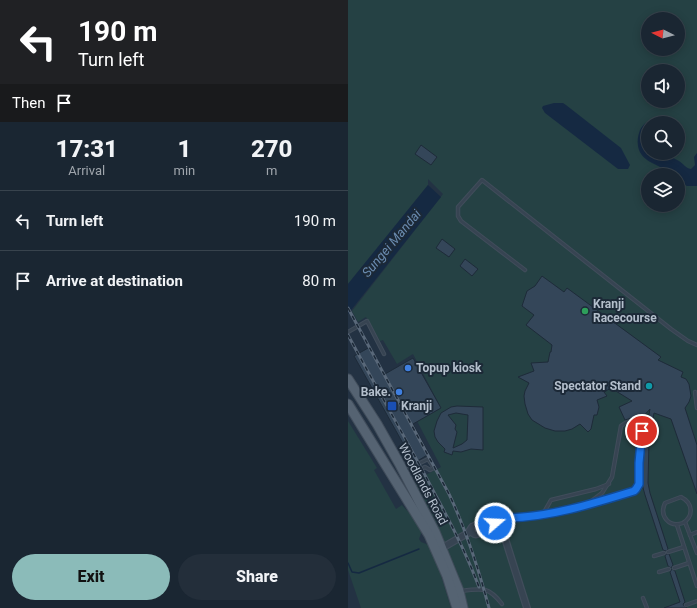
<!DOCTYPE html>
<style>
body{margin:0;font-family:Roboto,sans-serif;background:#232e3a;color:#f1f3f6;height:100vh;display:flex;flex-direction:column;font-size:15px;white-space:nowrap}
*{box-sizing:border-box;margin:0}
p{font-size:13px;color:#9fa5ac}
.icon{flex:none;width:22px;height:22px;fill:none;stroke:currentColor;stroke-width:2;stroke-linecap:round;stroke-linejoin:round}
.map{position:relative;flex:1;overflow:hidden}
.details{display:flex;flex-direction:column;background:#1a2632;width:348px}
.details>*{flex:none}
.top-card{background:#202124;color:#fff;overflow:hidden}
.needle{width:26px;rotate:276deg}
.tools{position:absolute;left:293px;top:12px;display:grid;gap:8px}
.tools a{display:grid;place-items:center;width:44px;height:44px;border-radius:50%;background:#1a2632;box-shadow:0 2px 10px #0003,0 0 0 1px #38434d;font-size:20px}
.pin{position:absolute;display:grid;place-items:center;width:34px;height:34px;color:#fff;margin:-17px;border:2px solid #fff;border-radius:50%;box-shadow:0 1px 4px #0007}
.me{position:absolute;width:44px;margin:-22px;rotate:71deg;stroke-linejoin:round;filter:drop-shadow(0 0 3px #0008)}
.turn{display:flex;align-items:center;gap:14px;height:84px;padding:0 12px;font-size:18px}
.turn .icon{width:52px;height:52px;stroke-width:2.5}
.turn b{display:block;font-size:28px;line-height:34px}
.then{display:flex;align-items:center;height:38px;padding:0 12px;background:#0003;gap:8px;font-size:15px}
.eta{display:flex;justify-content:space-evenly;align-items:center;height:68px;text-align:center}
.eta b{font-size:24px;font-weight:800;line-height:28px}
.cta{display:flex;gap:8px;margin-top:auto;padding:8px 12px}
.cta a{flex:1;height:46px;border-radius:24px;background:#8bbbb9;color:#111;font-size:16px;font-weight:800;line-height:46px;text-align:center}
.cta a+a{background:#232e3a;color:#f1f3f6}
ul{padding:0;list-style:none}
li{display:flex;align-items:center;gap:12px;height:60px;padding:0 12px;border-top:1px solid #38434d}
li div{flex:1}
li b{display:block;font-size:15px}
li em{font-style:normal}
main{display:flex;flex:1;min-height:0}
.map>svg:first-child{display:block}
</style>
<main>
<section class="details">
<div class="top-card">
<div class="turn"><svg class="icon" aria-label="left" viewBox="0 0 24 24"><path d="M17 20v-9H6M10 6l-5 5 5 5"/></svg><div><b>190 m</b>Turn left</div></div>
<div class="then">Then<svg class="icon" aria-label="arrive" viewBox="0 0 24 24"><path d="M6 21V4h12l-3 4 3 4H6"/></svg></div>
</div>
<div class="eta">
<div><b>17:31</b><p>Arrival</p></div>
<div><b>1</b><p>min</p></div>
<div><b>270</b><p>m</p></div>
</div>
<ul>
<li><svg class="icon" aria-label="left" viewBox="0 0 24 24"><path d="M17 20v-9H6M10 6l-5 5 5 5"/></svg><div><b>Turn left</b></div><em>190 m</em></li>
<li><svg class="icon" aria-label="arrive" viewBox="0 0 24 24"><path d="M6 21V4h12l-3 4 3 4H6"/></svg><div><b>Arrive at destination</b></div><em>80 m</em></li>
</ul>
<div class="cta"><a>Exit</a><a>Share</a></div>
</section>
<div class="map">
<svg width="349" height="608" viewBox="0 0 349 608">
<rect width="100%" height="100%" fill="#233243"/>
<!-- green -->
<g fill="#254144" fill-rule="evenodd">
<path d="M0,0H349V608H118L66,481L93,467L69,421L93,408L65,354L49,364L35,340L32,341L18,317L10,322L4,311L95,194L80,179V185L0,284ZM300,19H330V49H300ZM300,71H330V101H300ZM300,123H330V153H300ZM300,175H330V205H300Z"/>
<path d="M0,421L29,468L26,470L48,509L54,505L72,525L74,531L71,539L73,542L81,545L91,569L103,608H13L0,570Z"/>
</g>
<!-- water -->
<g fill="#152942">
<path d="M206,103H215L218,105L273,148L282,165L280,169H270L197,113L194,108L195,106Z"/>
<path d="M312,117C325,116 336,121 335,134L330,141V123H300V153H319C323,158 326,158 331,161C336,164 337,168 343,169L347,165L346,157L349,153V186H339L330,181V175H322C313,163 293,164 290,146C289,141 290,135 292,130C296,122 304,118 312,117Z"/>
<path d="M80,185L93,197L0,314V284Z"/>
</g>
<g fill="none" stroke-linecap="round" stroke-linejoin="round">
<!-- stream -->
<path stroke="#152942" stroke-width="1.5" d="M0,563L4,572L11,573L71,549"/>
</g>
<!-- building -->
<g fill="#344659" stroke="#1e2b39" fill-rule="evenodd">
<path d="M73,145L89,157L83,165L67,154Z"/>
<path d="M94,239L107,249L101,257L88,248Z"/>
<path d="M117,259L130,269L124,276L112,266Z"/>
<path d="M194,276L216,292L219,288L313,357L310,360L335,372L333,377L338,379L341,384L343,396L341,402L337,408L349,445V494L323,419L306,413L301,441L300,483L302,493L320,549L318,551L315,550L297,495L294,484V469L296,441L302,409L292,420L284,418L277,420L271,407L284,401L263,388L256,392L259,396L249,400L251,407L249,415H246L243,429L240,432L232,424L224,429L217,431H207L197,428L184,420L180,414L177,404L176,396L177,391L181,383L170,377L186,371L183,363L200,362L202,352H203L204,345L178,325L186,315L174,306L179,291L187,286Z"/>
<path d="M22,347L37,374L65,358L93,408L65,424L81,454L66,463L6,356Z"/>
<path d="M109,406L135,407V450L123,449L113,452L105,451L104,455L96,452L97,449L90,442L87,437L86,431L89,421L93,413L103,407ZM108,413L120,415L119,440L114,444L105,448L109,432L107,429L108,425L100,415Z"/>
<path d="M318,554H321L325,565L323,568L320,566L317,556Z"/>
<path d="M324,569L327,571L337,602L335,604L336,606L339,608H316L332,602L322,572Z"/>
</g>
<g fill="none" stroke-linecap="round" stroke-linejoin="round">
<defs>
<g id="service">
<path d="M177,270L113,221L110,216V207L134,180L323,329L340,341L349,345"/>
<path d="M0,332L19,321L36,354"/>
<path d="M347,392L349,408"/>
<path d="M58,470L80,459L86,468L82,470L77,467L60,476"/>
<path d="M333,497C345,503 346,516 335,523C321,528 311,516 317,503Z"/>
<path d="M195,514L203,500L248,489L261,484"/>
<path d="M159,518C202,517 244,503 286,491L289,489L291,484V463L294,425C287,419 280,420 273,426L264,477L254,493L238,505"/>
<path d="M337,522L349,553"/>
<path d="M329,525L349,586"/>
<path d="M342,535L349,532"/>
<path d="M320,552L336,547"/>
<path d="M306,556L316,553"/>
<path d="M326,568L341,563"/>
<path d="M311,572L321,569"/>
<path d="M113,591C135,588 141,587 154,604"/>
<path d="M295,598L299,608"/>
<path d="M338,605L349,601"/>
</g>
<g id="minor">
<circle cx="152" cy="518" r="7"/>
<path d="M149,524L155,532L179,608"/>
<circle cx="128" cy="530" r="4.5"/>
<path d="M130,526L145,517"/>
<path d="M132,531L147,523"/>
<path d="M94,548L120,533L124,527"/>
</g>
<g id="primary">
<path d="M0,379L29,424L51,463L87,532L111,591L115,608"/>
<path d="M0,404L81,535L99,576L108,605"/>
</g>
</defs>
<!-- service casing -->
<use href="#service" stroke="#414d5b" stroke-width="4.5"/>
<!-- minor casing -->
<use href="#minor" stroke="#414d5b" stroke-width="8"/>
<!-- primary casing -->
<use href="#primary" stroke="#414d5b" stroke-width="11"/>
<!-- service -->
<use href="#service" stroke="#374452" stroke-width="2.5"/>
<!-- minor -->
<use href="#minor" stroke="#374452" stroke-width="5.5"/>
<!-- primary -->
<use href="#primary" stroke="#556372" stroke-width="9"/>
<defs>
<g id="rail">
<path d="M0,308L101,494C119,532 130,567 141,608"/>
<path d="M0,335C29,389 60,442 88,496C104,525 119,555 131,587"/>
</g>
</defs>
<!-- rail casing -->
<use href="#rail" stroke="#596879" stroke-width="3"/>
<!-- rail -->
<use href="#rail" stroke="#1c2937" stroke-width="1.5" stroke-dasharray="4.5" stroke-linecap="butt"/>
</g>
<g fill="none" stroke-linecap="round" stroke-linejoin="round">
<defs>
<path id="route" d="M147,523C153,527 158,525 159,518C202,517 244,504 286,491L288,489L291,484V463L294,431"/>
</defs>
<!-- route casing -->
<use href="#route" stroke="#114b97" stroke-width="10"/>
<!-- route -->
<use href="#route" stroke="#1a73e8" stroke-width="7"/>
</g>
<!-- markers -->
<circle fill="#2e9e5b" stroke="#1c2937" stroke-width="1.5" cx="237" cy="311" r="4"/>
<g fill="#3f7fe0" stroke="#1c2937" stroke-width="1.5">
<circle cx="60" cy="368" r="4"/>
<circle cx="51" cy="392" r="4"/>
</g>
<circle fill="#0f9aa8" stroke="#1c2937" stroke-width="1.5" cx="301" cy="386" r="4"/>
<rect fill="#1a4fb4" stroke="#1c2937" stroke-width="1.5" x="39" y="401" width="10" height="10" rx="2"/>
<g text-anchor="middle" stroke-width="4" stroke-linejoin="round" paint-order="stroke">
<!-- poi labels -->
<g font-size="12" font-weight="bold" fill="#b4bfcc" stroke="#1c2937" text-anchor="start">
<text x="245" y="308">Kranji<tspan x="245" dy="14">Racecourse</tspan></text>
<text x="68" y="372">Topup kiosk</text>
<text x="293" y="390" text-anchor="end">Spectator Stand</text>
<text x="43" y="396" text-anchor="end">Bake.</text>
<text x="53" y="410">Kranji</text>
</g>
<!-- street labels -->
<g font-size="12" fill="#b4bfcc" stroke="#1c2937">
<text transform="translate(75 484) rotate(62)" y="4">Woodlands Road</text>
</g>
<!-- water labels -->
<g font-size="13" font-style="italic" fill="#6a8baf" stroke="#1c2937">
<text transform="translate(43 243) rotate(-50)" y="5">Sungei Mandai</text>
</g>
</g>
</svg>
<div class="tools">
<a><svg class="needle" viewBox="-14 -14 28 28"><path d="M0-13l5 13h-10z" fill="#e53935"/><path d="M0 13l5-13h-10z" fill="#9fa5ac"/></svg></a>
<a><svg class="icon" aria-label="sound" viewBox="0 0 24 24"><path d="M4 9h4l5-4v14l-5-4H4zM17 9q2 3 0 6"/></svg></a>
<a><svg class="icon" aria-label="search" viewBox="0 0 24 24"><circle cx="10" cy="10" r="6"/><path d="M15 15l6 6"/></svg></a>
<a><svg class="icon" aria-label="layers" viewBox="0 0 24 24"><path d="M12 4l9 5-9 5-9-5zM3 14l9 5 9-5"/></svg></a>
</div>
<div class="pin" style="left:294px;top:431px;background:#d93025"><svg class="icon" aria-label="arrive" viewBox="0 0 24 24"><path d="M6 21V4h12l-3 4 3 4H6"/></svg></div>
<svg class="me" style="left:147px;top:523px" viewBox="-20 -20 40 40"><circle r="17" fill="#1a73e8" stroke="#fff" stroke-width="3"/><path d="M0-11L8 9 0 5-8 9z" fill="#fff"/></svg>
</div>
</main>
